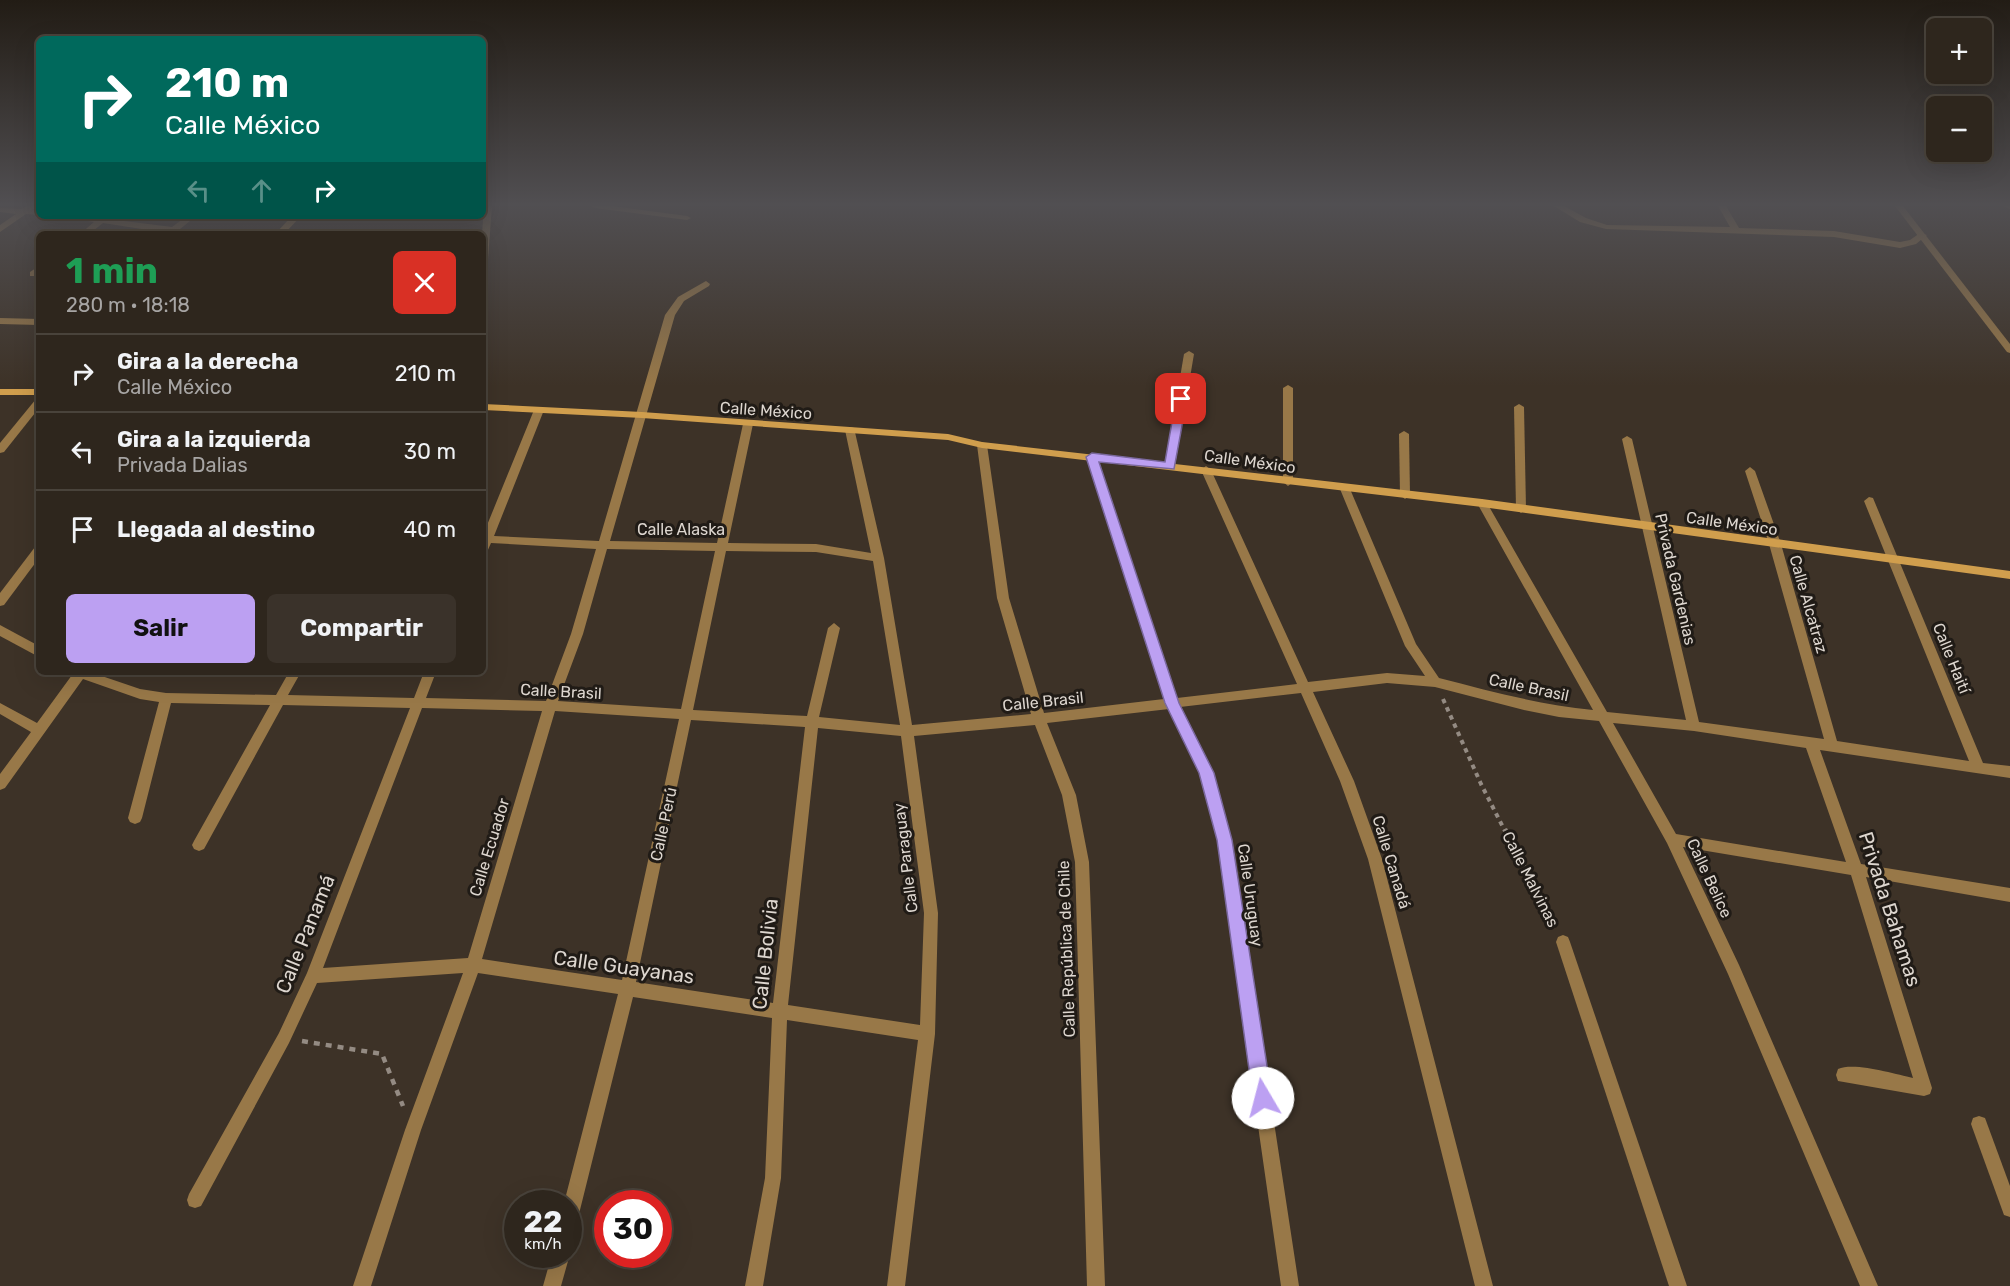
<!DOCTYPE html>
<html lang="es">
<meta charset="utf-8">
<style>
body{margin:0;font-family:Rubik,sans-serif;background:#3a322a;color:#f1f3f6;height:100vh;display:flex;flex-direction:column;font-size:22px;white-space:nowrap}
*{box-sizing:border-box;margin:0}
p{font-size:20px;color:#a7a5a4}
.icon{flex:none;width:33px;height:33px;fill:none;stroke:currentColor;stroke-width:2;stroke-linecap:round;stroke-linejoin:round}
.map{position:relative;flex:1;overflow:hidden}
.sheet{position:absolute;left:36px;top:231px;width:450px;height:444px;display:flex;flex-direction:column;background:#2e261d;border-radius:9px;box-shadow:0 6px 24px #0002,0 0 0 2px #49433b}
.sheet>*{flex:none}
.guide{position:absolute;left:36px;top:36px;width:450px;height:183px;border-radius:9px;box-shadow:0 6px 24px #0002,0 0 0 2px #49433b;background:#00695c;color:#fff;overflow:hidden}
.buttons{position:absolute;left:1926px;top:18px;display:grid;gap:12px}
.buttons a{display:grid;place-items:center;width:66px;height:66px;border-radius:9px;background:#2e261d;box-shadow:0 6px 24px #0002,0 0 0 2px #49433b;font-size:30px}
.speed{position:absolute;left:504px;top:1190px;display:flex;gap:12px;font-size:30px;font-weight:700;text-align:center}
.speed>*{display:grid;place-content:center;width:78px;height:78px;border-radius:50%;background:#2e261d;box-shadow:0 6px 24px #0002,0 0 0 2px #49433b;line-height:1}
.speed small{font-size:15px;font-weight:400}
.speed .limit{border:9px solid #d22;background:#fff;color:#111}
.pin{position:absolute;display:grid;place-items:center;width:51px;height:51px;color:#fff;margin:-26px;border-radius:12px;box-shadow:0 3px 9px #0006}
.me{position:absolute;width:66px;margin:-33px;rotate:352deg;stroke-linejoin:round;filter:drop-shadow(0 0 4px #0008)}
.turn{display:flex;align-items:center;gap:21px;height:126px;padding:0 30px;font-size:27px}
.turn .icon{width:78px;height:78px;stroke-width:2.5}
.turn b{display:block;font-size:42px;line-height:51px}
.lanes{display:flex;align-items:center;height:57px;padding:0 30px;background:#0003;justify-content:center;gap:30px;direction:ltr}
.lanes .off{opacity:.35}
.round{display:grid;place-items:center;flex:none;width:63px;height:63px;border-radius:9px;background:#3a322a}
.overview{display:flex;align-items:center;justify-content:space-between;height:102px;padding:0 30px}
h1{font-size:36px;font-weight:700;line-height:45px;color:#1e9e55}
.button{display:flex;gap:12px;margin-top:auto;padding:12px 30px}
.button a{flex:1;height:69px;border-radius:9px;background:#bca0f2;color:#111;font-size:24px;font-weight:700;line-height:69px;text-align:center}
.button a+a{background:#3a322a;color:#f1f3f6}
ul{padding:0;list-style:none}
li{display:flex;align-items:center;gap:18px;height:78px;padding:0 30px;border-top:2px solid #49433b}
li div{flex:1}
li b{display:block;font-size:22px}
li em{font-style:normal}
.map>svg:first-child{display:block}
</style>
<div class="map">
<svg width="2010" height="1286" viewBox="0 0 2010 1286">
<rect width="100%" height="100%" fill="#3d3227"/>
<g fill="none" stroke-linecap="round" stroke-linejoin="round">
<!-- path-far1 -->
<path stroke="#948b83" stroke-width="4" stroke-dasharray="4.5 4.5" stroke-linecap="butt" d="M1443,699L1481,784L1505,831"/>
<!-- path -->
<g stroke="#948b83" stroke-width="4.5" stroke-dasharray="6 6" stroke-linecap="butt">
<path d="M1505,829L1555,926"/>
<path d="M302,1041L382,1054L403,1106"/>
</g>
<!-- lane -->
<path fill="#987848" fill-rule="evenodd" d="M1554,206H1564L1586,218L1607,225L1730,227L1718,206H1726L1739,228L1834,231L1900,242L1910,240L1920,233L1927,235L1916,244L1900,248L1834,237L1606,229L1580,222Z"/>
<!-- street -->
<g fill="#987848" fill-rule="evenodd">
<path d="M27,206H36L32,210L39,211V215L26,214L0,232V225L16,214L0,212V208L22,209Z"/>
<path d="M484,206H492L487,272L483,275L482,234Z"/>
<path d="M591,206H612L687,216L691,218L687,220L595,208Z"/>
<path d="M1895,206H1903L2010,344V353L2007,352Z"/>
<path d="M2003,206H2010V209Z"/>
<path d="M65,216L99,218L106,216L108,219L172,227L187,216H196L174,234L103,223L89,234H80L94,222L69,218Z"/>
<path d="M39,266V273L36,276H30V272Z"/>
<path d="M706,281L710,284L709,286L684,301L675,315L610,541L717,543L743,424L748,421L753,424L728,543L816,544L871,553L845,430L850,427L854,428L884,558L912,725L1031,714L997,598L977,445L982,442L987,445L1009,598L1044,713L1164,699L1087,457L1092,454L1097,457L1177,698L1297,684L1201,470L1206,466L1211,470L1308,682L1387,673L1425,676L1405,646L1340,489L1345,485L1350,489L1416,644L1439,678C1490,691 1540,705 1593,710L1477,503L1482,499L1487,503L1607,712L1686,720L1622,439L1627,436L1632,439L1699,722L1824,739L1769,544L1745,471L1750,467L1755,471L1781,544L1837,741L1969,761L1864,501L1869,497L1873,498L1983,763L2010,766V778L1820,750L1861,864L2010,888V902L1866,877L1932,1088L1930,1094L1924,1096L1838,1081L1836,1075L1838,1069C1855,1062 1894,1074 1913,1078L1851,875L1683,847L1739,965L1878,1286H1860L1728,974L1667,843L1599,721L1559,717L1524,710L1435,687L1387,683L1313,692L1354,781L1382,859L1493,1286H1475L1368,859L1340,781L1301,693L1180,707L1213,773L1231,840L1299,1286H1281L1217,840L1199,773L1169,709L1047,723L1076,795L1089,862L1105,1286H1087L1075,862L1062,795L1035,725L914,736L938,913L935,1034L905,1286H887L918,1040L787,1020L781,1178L763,1286H745L765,1178L772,1018L633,997L577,1222L574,1228L568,1230V1203H564L618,994L478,973L421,1130L371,1286H353L405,1130L463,973L317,983L289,1043L201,1206L195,1208L189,1206L187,1200L189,1194L279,1033L307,973L410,708L283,705L204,849L199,851L194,849L192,845L194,841L270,705L171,703L142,818L140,822L135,824L130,822L128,818L159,702L140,699L83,679L5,788L0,790V774L31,732L0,714V703L37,723L72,675L70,672H90L140,689L166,693L276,695L289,672H301L288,695L414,698L424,672H436L426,698L546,701L571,634L596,549L491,543L487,552L483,553V535L534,410L539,407L544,410L494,536L599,541L665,315L678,297ZM607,549L715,551L681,709L558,701L583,634ZM726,551L816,552L873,561L900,725L819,717L840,628L834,623L828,628L807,716L693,710ZM422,708L542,711L468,958L323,968ZM555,711L679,719L622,980L482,959ZM691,720L805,727L773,1003L636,982ZM1613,723L1694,731L1806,748L1846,862L1676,834ZM818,728L901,736L924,913L920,1025L788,1005Z"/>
<path d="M0,318L39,319V325L0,324Z"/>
<path d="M1189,351L1194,354L1175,466L1170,470L1165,466L1184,354Z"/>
<path d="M1288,385L1293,388V482L1288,486L1283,482V388Z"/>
<path d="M39,398V408L4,452L0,453V443L36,399Z"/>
<path d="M1519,404L1524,407L1526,509L1521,513L1516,509L1514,407Z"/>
<path d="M1404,431L1409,434L1410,495L1405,499L1400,495L1399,434Z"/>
<path d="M39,546V558L4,605L0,606V593L35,547Z"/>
<path d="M0,625L39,646V657L0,636Z"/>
<path d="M1563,935L1568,937L1570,942L1687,1286H1669L1556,942L1558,937Z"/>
<path d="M1979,1116L1985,1118L2010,1186V1217L2004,1215L1971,1124L1973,1118Z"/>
<path d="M568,1251L570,1254L561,1286H543L552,1254H568Z"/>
</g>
<!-- secondary -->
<g fill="#d09e4d" fill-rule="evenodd">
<path d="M292,216H301L284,234H275Z"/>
<rect x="0" y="389" width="39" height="6"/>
<path d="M483,404L642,412L948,434L982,442L1482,499L2010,571V579L1482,507L982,448L948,440L642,418L483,410Z"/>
</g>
</g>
<!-- sky -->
<linearGradient id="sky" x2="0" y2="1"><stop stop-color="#221c15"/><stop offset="0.53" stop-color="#514f52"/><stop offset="1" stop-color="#514f52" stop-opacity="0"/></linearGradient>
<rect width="2010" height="386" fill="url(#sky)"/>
<!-- route -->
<path fill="#bca0f2" stroke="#7a689d" stroke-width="1.5" d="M1181,395L1187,399L1174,469L1099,462L1179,703L1214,773L1232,840L1272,1098L1269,1105L1263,1107L1256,1105L1253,1098L1217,840L1199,773L1165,703L1086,457L1092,453L1165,462L1176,399Z"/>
<g text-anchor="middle" stroke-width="6" stroke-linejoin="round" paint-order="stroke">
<!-- street labels -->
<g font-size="16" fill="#ddd6cf" stroke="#201b16">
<text transform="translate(766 410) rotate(4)" y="6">Calle México</text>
<text transform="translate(1250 461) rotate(8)" y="6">Calle México</text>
<text transform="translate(1732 523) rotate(8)" y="6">Calle México</text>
<text x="681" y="535">Calle Alaska</text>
<text transform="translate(1676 579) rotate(77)" y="6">Privada Gardenias</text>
<text transform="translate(1809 604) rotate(74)" y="6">Calle Alcatraz</text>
<text transform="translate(1952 658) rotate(68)" y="6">Calle Haití</text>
<text transform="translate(1529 687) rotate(12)" y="6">Calle Brasil</text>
<text transform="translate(561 691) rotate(3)" y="6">Calle Brasil</text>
<text transform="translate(1043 701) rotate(-6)" y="6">Calle Brasil</text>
<text transform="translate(663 824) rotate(-78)" y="6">Calle Perú</text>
<text transform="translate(489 847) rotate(-73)" y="6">Calle Ecuador</text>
<text transform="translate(905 858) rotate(-97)" y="6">Calle Paraguay</text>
<text transform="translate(1392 862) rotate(73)" y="6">Calle Canadá</text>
<text transform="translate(1710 878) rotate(65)" y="6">Calle Belice</text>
<text transform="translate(1531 879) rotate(63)" y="6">Calle Malvinas</text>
<text transform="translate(1251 895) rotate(82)" y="6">Calle Uruguay</text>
<text transform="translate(1066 949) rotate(-92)" y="6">Calle República de Chile</text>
</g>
<!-- near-street labels -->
<g font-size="20" fill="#ddd6cf" stroke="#201b16">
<text transform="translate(1890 909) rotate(72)" y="7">Privada Bahamas</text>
<text transform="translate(305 934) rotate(-68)" y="7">Calle Panamá</text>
<text transform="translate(765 954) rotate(-84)" y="7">Calle Bolivia</text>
<text transform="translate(624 967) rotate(8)" y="7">Calle Guayanas</text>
</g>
</g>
</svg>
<div class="buttons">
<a>+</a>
<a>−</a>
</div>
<div class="speed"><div>22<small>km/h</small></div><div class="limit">30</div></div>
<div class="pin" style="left:1181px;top:399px;background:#d93025"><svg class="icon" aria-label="arrive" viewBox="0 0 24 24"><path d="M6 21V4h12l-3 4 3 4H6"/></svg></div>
<svg class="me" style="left:1263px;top:1098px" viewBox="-20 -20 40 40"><circle r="19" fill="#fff"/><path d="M0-13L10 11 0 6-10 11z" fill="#bca0f2"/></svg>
<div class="guide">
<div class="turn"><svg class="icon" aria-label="right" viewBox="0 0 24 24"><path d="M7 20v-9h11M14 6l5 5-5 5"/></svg><div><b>210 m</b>Calle México</div></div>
<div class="lanes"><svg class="icon off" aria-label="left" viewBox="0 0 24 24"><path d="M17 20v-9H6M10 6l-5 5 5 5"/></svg><svg class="icon off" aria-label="ahead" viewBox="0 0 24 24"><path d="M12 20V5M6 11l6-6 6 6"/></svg><svg class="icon" aria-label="right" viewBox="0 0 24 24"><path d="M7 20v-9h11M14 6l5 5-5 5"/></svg></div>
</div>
<section class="sheet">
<div class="overview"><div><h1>1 min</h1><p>280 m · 18:18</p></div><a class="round" style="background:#d93025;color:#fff"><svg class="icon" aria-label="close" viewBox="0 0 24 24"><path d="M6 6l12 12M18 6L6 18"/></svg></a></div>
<ul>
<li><svg class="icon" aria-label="right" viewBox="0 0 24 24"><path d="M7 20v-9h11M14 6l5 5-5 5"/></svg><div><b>Gira a la derecha</b><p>Calle México</p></div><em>210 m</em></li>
<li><svg class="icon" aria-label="left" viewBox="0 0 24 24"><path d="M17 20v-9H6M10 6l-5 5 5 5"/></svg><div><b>Gira a la izquierda</b><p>Privada Dalias</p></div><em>30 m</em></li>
<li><svg class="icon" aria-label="arrive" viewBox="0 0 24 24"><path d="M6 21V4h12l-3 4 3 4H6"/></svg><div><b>Llegada al destino</b></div><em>40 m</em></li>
</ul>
<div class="button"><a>Salir</a><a>Compartir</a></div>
</section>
</div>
